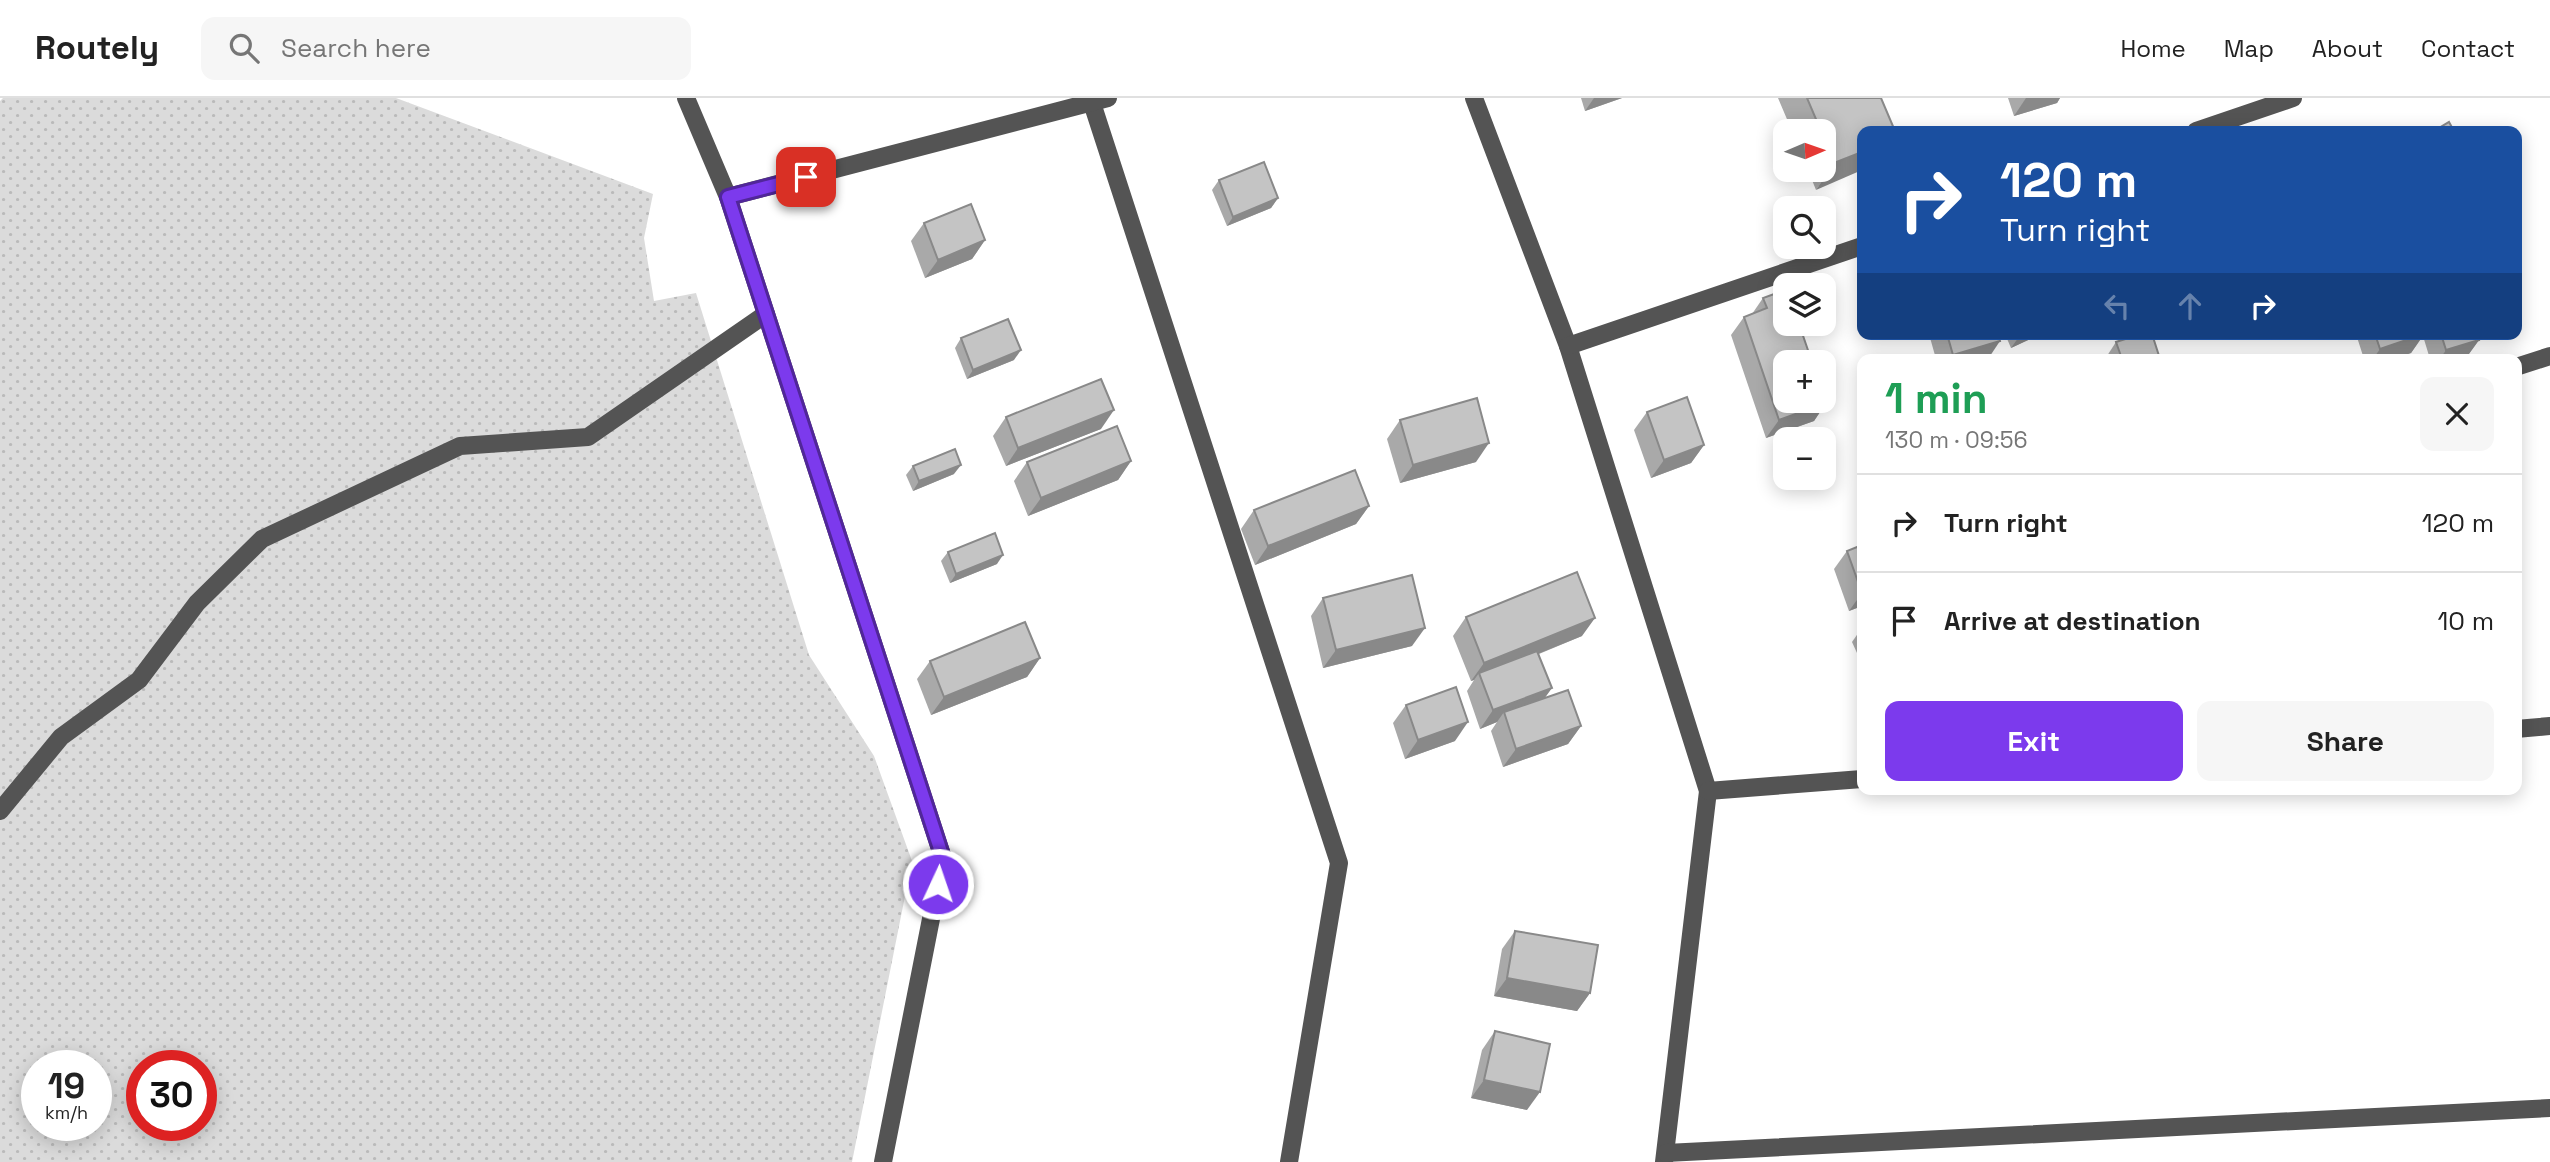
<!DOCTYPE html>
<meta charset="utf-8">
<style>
body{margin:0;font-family:"Space Grotesk",sans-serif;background:#f6f6f6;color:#222;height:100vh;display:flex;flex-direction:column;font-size:26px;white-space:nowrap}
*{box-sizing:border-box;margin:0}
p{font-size:23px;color:#767676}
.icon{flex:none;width:38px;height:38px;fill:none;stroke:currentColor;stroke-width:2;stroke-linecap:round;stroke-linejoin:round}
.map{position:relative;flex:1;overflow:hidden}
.drawer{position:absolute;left:1857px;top:256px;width:665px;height:441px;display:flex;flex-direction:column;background:#fff;border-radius:14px;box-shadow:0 4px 18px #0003}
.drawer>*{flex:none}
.guide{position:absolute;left:1857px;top:28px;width:665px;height:214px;border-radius:14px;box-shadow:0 4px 18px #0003;background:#1a4fa0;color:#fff;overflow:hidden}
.needle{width:46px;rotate:88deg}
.controls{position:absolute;left:1773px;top:21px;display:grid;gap:14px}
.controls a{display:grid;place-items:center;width:63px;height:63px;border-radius:14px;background:#fff;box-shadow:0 4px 18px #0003;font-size:35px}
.speed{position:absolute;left:21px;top:952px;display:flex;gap:14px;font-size:35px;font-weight:700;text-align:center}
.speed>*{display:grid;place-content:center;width:91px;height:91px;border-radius:50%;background:#fff;box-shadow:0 4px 18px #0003;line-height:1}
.speed small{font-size:18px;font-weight:400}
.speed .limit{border:10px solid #d22;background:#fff;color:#111}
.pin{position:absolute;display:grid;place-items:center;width:60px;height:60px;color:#fff;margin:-30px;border-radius:14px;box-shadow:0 4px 10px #0006}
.me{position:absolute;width:77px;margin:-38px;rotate:3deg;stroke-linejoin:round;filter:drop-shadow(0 0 5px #0008)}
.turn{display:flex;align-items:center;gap:24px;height:147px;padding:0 28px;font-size:32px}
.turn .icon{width:91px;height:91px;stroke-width:2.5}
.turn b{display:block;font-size:49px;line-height:60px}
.lanes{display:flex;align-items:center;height:66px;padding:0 28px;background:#0003;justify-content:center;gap:35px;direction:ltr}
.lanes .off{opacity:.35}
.round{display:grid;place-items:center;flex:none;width:74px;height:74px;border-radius:14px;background:#f6f6f6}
.head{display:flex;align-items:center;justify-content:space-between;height:119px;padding:0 28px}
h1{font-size:42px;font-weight:800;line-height:52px;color:#1e9e55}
.primary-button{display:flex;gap:14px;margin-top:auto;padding:14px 28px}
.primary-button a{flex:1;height:80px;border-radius:14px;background:#7c3aed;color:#fff;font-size:28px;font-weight:800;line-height:80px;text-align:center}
.primary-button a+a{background:#f6f6f6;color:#222}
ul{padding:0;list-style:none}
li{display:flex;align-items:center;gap:21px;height:98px;padding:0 28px;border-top:2px solid #e0e0e0}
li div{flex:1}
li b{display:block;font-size:26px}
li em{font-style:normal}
header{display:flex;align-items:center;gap:42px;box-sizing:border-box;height:98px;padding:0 35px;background:#fff;border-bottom:2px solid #e0e0e0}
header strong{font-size:33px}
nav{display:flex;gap:38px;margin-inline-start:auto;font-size:24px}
.search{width:490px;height:63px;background:#f6f6f6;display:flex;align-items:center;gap:18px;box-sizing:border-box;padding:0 24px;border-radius:14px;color:#767676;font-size:26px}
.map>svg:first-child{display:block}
</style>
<header>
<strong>Routely</strong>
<div class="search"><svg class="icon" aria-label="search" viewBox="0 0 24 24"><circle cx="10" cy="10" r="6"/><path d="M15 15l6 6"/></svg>Search here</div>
<nav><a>Home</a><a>Map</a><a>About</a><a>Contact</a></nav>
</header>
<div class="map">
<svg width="2550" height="1064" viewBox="0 0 2550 1064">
<defs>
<pattern id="green-dots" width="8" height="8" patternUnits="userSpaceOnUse" patternTransform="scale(1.75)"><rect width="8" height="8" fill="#dbdbdb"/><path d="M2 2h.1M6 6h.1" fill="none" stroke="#bababa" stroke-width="1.8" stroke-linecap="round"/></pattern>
</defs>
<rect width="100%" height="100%" fill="#fff"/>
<!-- green -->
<path fill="url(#green-dots)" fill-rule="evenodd" d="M3,0H396L653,96L644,140L654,203L696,195L809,557L874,658L912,763L852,1064H0V3ZM37,968H96V1027H37ZM142,968H201V1027H142Z"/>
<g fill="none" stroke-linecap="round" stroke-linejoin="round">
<!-- minor -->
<g stroke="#545454" stroke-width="18">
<path d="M686,0L728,99L943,760L883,1064"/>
<path d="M1474,0L1568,248L1708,693L1664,1064"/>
<path d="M1092,5L1339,765L1289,1064"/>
<path d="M2196,33L2293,0"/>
<path d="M728,99L1108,0"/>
<path d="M1568,248L1862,148"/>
<path d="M2516,269L2550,258"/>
<path d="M2516,631L2550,628"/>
<path d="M1708,693L1862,681"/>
<path d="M0,713L61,639L139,582L197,505L262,441L460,348L588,339L766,216"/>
<path d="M1666,1055L2550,1010"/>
</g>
</g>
<!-- wall -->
<g fill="#a9a9a9">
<path d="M1581,0H1622L1585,13Z"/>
<path d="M1778,0H1881L1816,92L1808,72H1824V33H1792Z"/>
<path d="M2008,0H2060L2057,5L2014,18Z"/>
<path d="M1219,82L1278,100L1271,110L1227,128L1212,92Z"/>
<path d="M924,125L985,142L972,161L925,180L911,143Z"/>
<path d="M1763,200L1826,305L1814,323L1766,340L1731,237L1744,219L1752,216Z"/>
<path d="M1929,236H1998L1988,261H1936Z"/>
<path d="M2005,236H2041L2011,250Z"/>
<path d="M2356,236H2477L2479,242L2466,260L2464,261H2430L2423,238L2411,255L2393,261H2364Z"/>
<path d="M961,240L1014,262L967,281L955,250Z"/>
<path d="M2116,244L2160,261H2105Z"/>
<path d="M1647,314L1704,347L1691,365L1651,380L1634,332Z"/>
<path d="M1006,319L1101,331L1006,368L993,338Z"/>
<path d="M1400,322L1476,364L1400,385L1387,341Z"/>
<path d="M1131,363L1118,382L1028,418L1014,383L1027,364Z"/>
<path d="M913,368L954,376L913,393L906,377Z"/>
<path d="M1369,408L1356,426L1255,467L1241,431L1254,412Z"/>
<path d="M1862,447V508L1849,513L1834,471L1847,453Z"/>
<path d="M948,454L997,466L950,485L941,463Z"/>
<path d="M1323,500L1412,548L1323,570L1311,518Z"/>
<path d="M1466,519L1582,538L1539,556L1545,600L1581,628L1568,646L1503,669L1491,633L1497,624L1480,631L1467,593L1474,582L1471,583L1453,538Z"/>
<path d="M1862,533V566L1852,544L1859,534Z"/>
<path d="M1040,560L1027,579L931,617L917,581L930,563Z"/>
<path d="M1406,607L1455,643L1405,661L1393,625Z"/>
<path d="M1515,833L1590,895L1577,913L1494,898L1502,851Z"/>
<path d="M1495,933L1527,1012L1471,1000L1482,952Z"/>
</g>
<!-- shaded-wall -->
<g fill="#898989">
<path d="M1594,0H1622L1585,13Z"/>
<path d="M2026,0H2060L2057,5L2014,18Z"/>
<path d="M1862,54V72L1816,92L1834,65Z"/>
<path d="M1278,100L1271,110L1227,128L1233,119Z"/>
<path d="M985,142L972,161L925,180L938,162Z"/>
<path d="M2021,236H2041L2011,250Z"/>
<path d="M2424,236L2411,255L2393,261H2373L2380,251Z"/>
<path d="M2479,242L2466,260L2440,261L2446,252Z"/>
<path d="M2000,243L1988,261H1950L1953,257Z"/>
<path d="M1021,252L1014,262L967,281L973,272Z"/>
<path d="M1826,305L1814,323L1766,340L1779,322Z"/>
<path d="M1114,312L1101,331L1006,368L1018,350Z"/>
<path d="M1489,345L1476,364L1400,385L1413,367Z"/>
<path d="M1704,347L1691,365L1651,380L1664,362Z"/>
<path d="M1131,363L1118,382L1028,418L1041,400Z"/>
<path d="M961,367L954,376L913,393L919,383Z"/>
<path d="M1369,408L1356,426L1255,467L1268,448Z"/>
<path d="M1003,457L997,466L950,485L956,476Z"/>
<path d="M1862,495V508L1849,513Z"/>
<path d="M1595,520L1582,538L1481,579L1479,575L1474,582L1471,583L1484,565Z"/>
<path d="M1425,530L1412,548L1323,570L1336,552Z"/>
<path d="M1040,560L1027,579L931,617L944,599Z"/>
<path d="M1552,590L1539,608L1504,614L1497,624L1480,631L1493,612Z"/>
<path d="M1468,624L1455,643L1405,661L1418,642Z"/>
<path d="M1581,628L1568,646L1503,669L1516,651Z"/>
<path d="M1507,880L1590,895L1577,913L1494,898Z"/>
<path d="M1484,982L1540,994L1527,1012L1471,1000Z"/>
</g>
<!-- building -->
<g fill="#c4c4c4" stroke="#898989" stroke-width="2">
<path d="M1807,0H1881L1895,33H1862V54L1834,65L1824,40V33H1821Z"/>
<path d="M2449,24L2454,33H2434Z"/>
<path d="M1264,64L1278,100L1233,119L1219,82Z"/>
<path d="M971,106L985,142L938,162L924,125Z"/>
<path d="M1785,192V226H1799L1812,264H1785V303H1824V297L1826,305L1779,322L1744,219L1767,210L1763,200Z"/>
<path d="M1008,221L1021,252L973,272L961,240Z"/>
<path d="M1947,236H1998L2000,243L1953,257Z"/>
<path d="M2141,236H2152L2160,261H2122L2116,244Z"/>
<path d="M2375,236H2424L2380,251Z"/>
<path d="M2441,236H2477L2479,242L2446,252Z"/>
<path d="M1101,281L1114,312L1018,350L1006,319Z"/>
<path d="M1687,299L1704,347L1664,362L1647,314Z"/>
<path d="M1477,300L1489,345L1413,367L1400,322Z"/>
<path d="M1117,328L1131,363L1041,400L1027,364Z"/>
<path d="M955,351L961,367L919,383L913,368Z"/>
<path d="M1355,372L1369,408L1268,448L1254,412Z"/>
<path d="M995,435L1003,457L956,476L948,454Z"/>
<path d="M1862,447V495L1847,453Z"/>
<path d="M1577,474L1595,520L1484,565L1466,519Z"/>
<path d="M1412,477L1425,530L1336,552L1323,500Z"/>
<path d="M1025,524L1040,560L944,599L930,563Z"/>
<path d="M1537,553L1552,590L1493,612L1479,575Z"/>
<path d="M1456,589L1468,624L1418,642L1406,607Z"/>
<path d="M1568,592L1581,628L1516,651L1504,614Z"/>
<path d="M1515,833L1598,847L1590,895L1507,880Z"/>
<path d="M1495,933L1550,946L1540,994L1484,982Z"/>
</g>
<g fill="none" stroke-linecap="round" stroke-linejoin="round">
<defs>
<path id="route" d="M806,79L728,99L943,760L938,786"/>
</defs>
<!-- route casing -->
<use href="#route" stroke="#51269a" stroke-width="18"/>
<!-- route -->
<use href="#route" stroke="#7c3aed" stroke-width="12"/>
</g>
</svg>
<div class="controls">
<a><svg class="needle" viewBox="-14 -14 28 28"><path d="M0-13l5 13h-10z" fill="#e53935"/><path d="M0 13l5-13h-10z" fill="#767676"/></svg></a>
<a><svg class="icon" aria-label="search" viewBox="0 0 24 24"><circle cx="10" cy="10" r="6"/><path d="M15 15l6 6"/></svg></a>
<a><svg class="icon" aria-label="layers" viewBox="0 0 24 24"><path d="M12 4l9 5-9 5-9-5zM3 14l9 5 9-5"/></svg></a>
<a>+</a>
<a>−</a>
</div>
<div class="speed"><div>19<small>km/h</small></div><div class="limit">30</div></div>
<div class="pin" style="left:806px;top:79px;background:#d93025"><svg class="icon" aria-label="arrive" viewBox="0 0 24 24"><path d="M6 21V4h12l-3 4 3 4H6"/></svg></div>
<svg class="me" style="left:938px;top:786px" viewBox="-20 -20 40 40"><circle r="17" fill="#7c3aed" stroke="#fff" stroke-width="3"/><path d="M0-11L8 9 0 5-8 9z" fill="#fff"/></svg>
<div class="guide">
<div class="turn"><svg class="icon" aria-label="right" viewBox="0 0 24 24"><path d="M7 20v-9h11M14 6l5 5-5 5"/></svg><div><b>120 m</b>Turn right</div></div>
<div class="lanes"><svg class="icon off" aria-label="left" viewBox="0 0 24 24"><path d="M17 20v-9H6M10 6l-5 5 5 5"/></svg><svg class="icon off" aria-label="ahead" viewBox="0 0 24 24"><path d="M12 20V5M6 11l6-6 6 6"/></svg><svg class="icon" aria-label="right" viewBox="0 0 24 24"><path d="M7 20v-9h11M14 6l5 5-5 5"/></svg></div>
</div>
<section class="drawer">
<div class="head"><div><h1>1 min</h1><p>130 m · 09:56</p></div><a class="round"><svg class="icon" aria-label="close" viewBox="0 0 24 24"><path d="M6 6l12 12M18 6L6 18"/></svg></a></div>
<ul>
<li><svg class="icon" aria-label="right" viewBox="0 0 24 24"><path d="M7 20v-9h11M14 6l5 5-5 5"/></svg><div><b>Turn right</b></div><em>120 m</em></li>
<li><svg class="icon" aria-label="arrive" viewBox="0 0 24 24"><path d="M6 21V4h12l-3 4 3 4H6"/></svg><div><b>Arrive at destination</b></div><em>10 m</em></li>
</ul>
<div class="primary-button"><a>Exit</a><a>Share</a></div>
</section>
</div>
